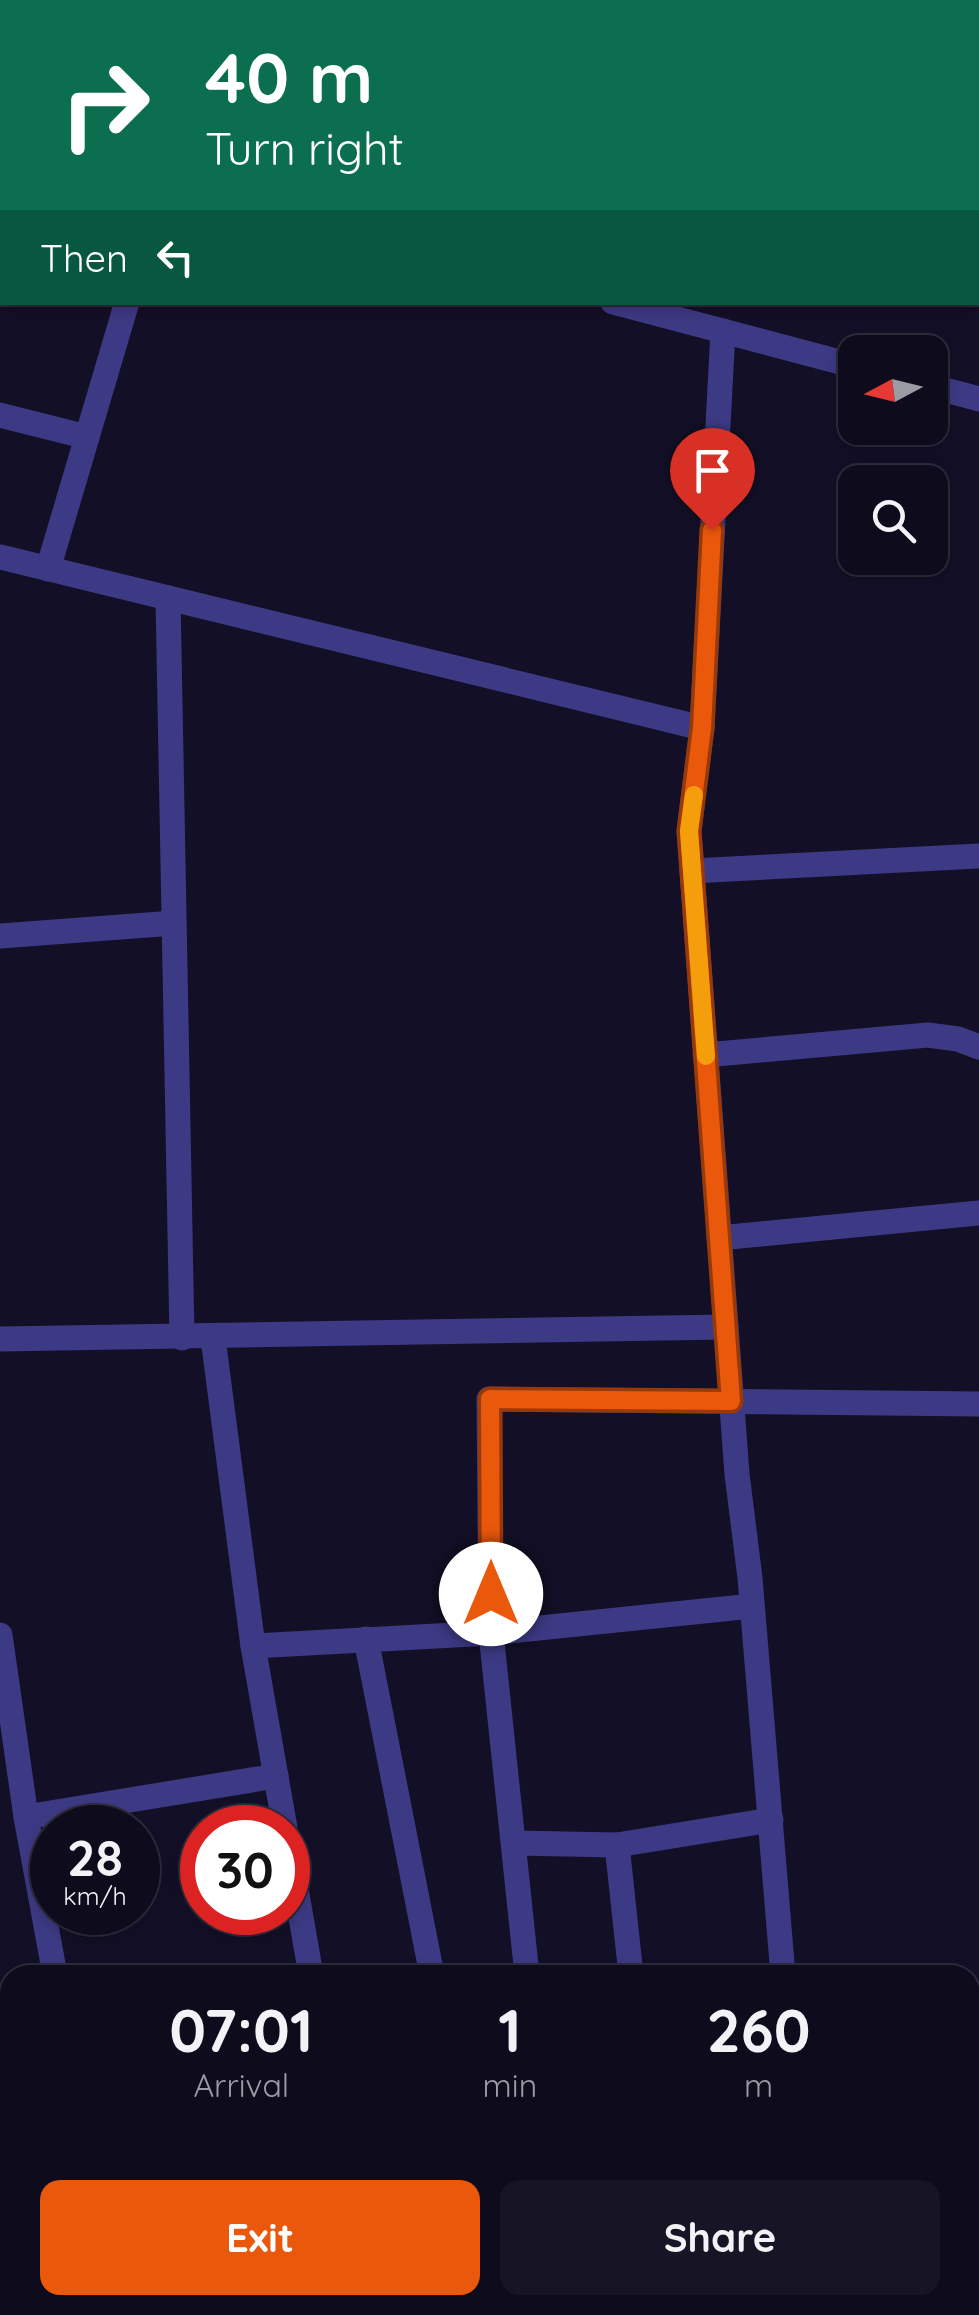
<!DOCTYPE html>
<style>
body{margin:0;font-family:Quicksand,sans-serif;background:#171425;color:#f1f3f6;height:100vh;display:flex;flex-direction:column;font-size:38px;white-space:nowrap}
*{box-sizing:border-box;margin:0}
p{font-size:32px;color:#9b9ba3}
.icon{flex:none;width:55px;height:55px;fill:none;stroke:currentColor;stroke-width:2;stroke-linecap:round;stroke-linejoin:round}
.map{position:relative;flex:1;overflow:hidden}
.panel{position:absolute;left:0px;top:1965px;width:980px;height:350px;display:flex;flex-direction:column;background:#0e0b1c;border-radius:30px 30px 0 0;box-shadow:0 5px 15px #0003,0 0 0 2px #2e2b3b}
.panel>*{flex:none}
.guide{position:absolute;left:0px;top:0px;width:980px;height:305px;box-shadow:0 5px 15px #0003,0 0 0 2px #2e2b3b;background:#0b6e4f;color:#fff;overflow:hidden}
.needle{width:65px;rotate:263deg}
.controls{position:absolute;left:838px;top:335px;display:grid;gap:20px}
.controls a{display:grid;place-items:center;width:110px;height:110px;border-radius:20px;background:#0e0b1c;box-shadow:0 5px 15px #0003,0 0 0 2px #2e2b3b;font-size:50px}
.speed{position:absolute;left:30px;top:1805px;display:flex;gap:20px;font-size:50px;font-weight:700;text-align:center}
.speed>*{display:grid;place-content:center;width:130px;height:130px;border-radius:50%;background:#0e0b1c;box-shadow:0 5px 15px #0003,0 0 0 2px #2e2b3b;line-height:1}
.speed small{font-size:25px;font-weight:400}
.speed .limit{border:15px solid #d22;background:#fff;color:#111}
.pin{position:absolute;display:grid;place-items:center;width:85px;height:85px;color:#fff;margin:-102px -42px;border-radius:50% 50% 50% 0;rotate:-45deg;box-shadow:0 0 10px #0007}
.pin .icon{rotate:45deg}
.me{position:absolute;width:110px;margin:-55px;rotate:0deg;stroke-linejoin:round;filter:drop-shadow(0 0 8px #0008)}
.turn{display:flex;align-items:center;gap:35px;height:210px;padding:0 40px;font-size:45px}
.turn .icon{width:130px;height:130px;stroke-width:2.5}
.turn b{display:block;font-size:70px;line-height:85px}
.then{display:flex;align-items:center;height:95px;padding:0 40px;background:#0003;gap:20px;font-size:38px}
.eta{display:flex;justify-content:space-evenly;align-items:center;height:170px;text-align:center}
.eta b{font-size:60px;font-weight:800;line-height:70px}
.action{display:flex;gap:20px;margin-top:auto;padding:20px 40px}
.action a{flex:1;height:115px;border-radius:20px;background:#ea580c;color:#fff;font-size:40px;font-weight:800;line-height:115px;text-align:center}
.action a+a{background:#171425;color:#f1f3f6}
.map>svg:first-child{display:block}
</style>
<div class="map">
<svg width="979" height="2315" viewBox="0 0 979 2315">
<rect width="100%" height="100%" fill="#130f26"/>
<g fill="none" stroke-linecap="round" stroke-linejoin="round">
<!-- street -->
<g stroke="#3d3a85" stroke-width="25">
<path d="M782,0L790,2"/>
<path d="M4,2H14"/>
<path d="M392,2L393,0"/>
<path d="M978,63H979"/>
<path d="M0,147H2"/>
<path d="M978,260H979"/>
<path d="M0,282L2,283"/>
<path d="M613,302L855,366"/>
<path d="M723,331L702,728L689,831L737,1474L750,1578L783,1975"/>
<path d="M930,386L979,399"/>
<path d="M0,415L87,437"/>
<path d="M0,557L702,728"/>
<path d="M48,569L127,302"/>
<path d="M168,598L182,1338"/>
<path d="M692,871L979,856"/>
<path d="M0,936L174,923"/>
<path d="M705,1055L928,1035L958,1039L979,1047"/>
<path d="M719,1238L979,1213"/>
<path d="M213,1338L253,1646L285,1828"/>
<path d="M0,1339L726,1327"/>
<path d="M0,1635L26,1817L55,1975"/>
<path d="M366,1639L432,1975"/>
<path d="M253,1646L491,1633L752,1606"/>
<path d="M26,1817L276,1776"/>
<path d="M288,1843L311,1975"/>
<path d="M515,1843L617,1845L771,1820"/>
<path d="M617,1845L631,1975"/>
<path d="M527,1975L491,1633L489,1399L979,1404"/>
<path d="M970,2015L979,2013"/>
<path d="M0,2221L10,2267"/>
<path d="M18,2305L20,2315"/>
<path d="M334,2305L335,2315"/>
<path d="M414,2305L415,2315"/>
<path d="M684,2305L686,2315"/>
<path d="M868,2305V2315"/>
</g>
</g>
<g fill="none" stroke-linecap="round" stroke-linejoin="round">
<defs>
<path id="route" d="M491,1594L490,1399L731,1401L689,831L702,728L712,530"/>
</defs>
<!-- route casing -->
<use href="#route" stroke="#983908" stroke-width="25"/>
<!-- route -->
<use href="#route" stroke="#ea580c" stroke-width="18"/>
<!-- slow -->
<path stroke="#f59e0b" stroke-width="18" d="M694,795L689,831L706,1056"/>
</g>
</svg>
<div class="controls">
<a><svg class="needle" viewBox="-14 -14 28 28"><path d="M0-13l5 13h-10z" fill="#e53935"/><path d="M0 13l5-13h-10z" fill="#9b9ba3"/></svg></a>
<a><svg class="icon" aria-label="search" viewBox="0 0 24 24"><circle cx="10" cy="10" r="6"/><path d="M15 15l6 6"/></svg></a>
</div>
<div class="speed"><div>28<small>km/h</small></div><div class="limit">30</div></div>
<div class="pin" style="left:712px;top:530px;background:#d93025"><svg class="icon" aria-label="arrive" viewBox="0 0 24 24"><path d="M6 21V4h12l-3 4 3 4H6"/></svg></div>
<svg class="me" style="left:491px;top:1594px" viewBox="-20 -20 40 40"><circle r="19" fill="#fff"/><path d="M0-13L10 11 0 6-10 11z" fill="#ea580c"/></svg>
<div class="guide">
<div class="turn"><svg class="icon" aria-label="right" viewBox="0 0 24 24"><path d="M7 20v-9h11M14 6l5 5-5 5"/></svg><div><b>40 m</b>Turn right</div></div>
<div class="then">Then<svg class="icon" aria-label="left" viewBox="0 0 24 24"><path d="M17 20v-9H6M10 6l-5 5 5 5"/></svg></div>
</div>
<section class="panel">
<div class="eta">
<div><b>07:01</b><p>Arrival</p></div>
<div><b>1</b><p>min</p></div>
<div><b>260</b><p>m</p></div>
</div>
<div class="action"><a>Exit</a><a>Share</a></div>
</section>
</div>
